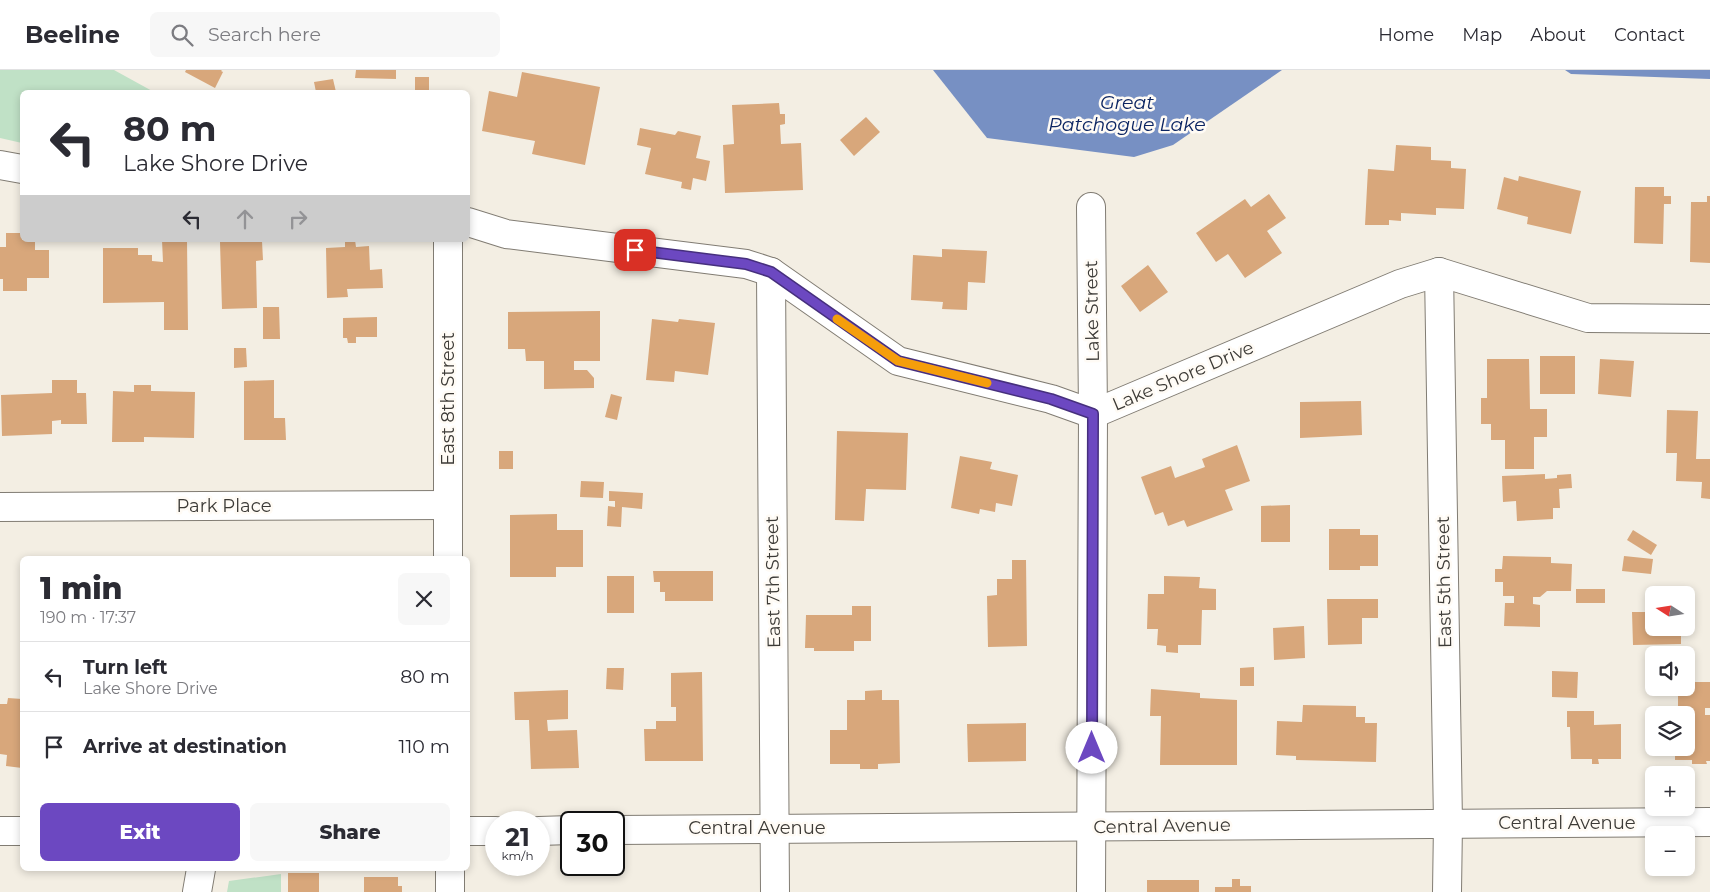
<!DOCTYPE html>
<meta charset="utf-8">
<style>
body{margin:0;font-family:Montserrat,sans-serif;background:#f7f7f7;color:#2b2b33;height:100vh;display:flex;flex-direction:column;font-size:19px;white-space:nowrap}
*{box-sizing:border-box;margin:0}
p{font-size:16px;color:#7c7c81}
.icon{flex:none;width:28px;height:28px;fill:none;stroke:currentColor;stroke-width:2;stroke-linecap:round;stroke-linejoin:round}
.map{position:relative;flex:1;overflow:hidden}
.sheet{position:absolute;left:20px;top:486px;width:450px;height:315px;display:flex;flex-direction:column;background:#fff;border-radius:8px;box-shadow:0 2px 8px #0003}
.sheet>*{flex:none}
.top-card{position:absolute;left:20px;top:20px;width:450px;height:152px;border-radius:8px;box-shadow:0 2px 8px #0003;background:#fff;color:#2b2b33;overflow:hidden}
.needle{width:32px;rotate:282deg}
.fabs{position:absolute;left:1645px;top:516px;display:grid;gap:10px}
.fabs a{display:grid;place-items:center;width:50px;height:50px;border-radius:8px;background:#fff;box-shadow:0 2px 8px #0003;font-size:25px}
.speed{position:absolute;left:485px;top:741px;display:flex;gap:10px;font-size:25px;font-weight:700;text-align:center}
.speed>*{display:grid;place-content:center;width:65px;height:65px;border-radius:50%;background:#fff;box-shadow:0 2px 8px #0003;line-height:1}
.speed small{font-size:12px;font-weight:400}
.speed .limit{border:2px solid #111;border-radius:8px;background:#fff;color:#111}
.pin{position:absolute;display:grid;place-items:center;width:42px;height:42px;color:#fff;margin:-21px;border-radius:10px;box-shadow:0 2px 8px #0006}
.me{position:absolute;width:55px;margin:-28px;rotate:0deg;stroke-linejoin:round;filter:drop-shadow(0 0 4px #0008)}
.turn{display:flex;align-items:center;gap:18px;height:105px;padding:0 20px;font-size:22px}
.turn .icon{width:65px;height:65px;stroke-width:2.5}
.turn b{display:block;font-size:35px;line-height:42px}
.lanes{display:flex;align-items:center;height:48px;padding:0 20px;background:#0003;justify-content:center;gap:25px;direction:ltr}
.lanes .off{opacity:.35}
.round{display:grid;place-items:center;flex:none;width:52px;height:52px;border-radius:8px;background:#f7f7f7}
.head{display:flex;align-items:center;justify-content:space-between;height:85px;padding:0 20px}
h1{font-size:30px;font-weight:800;line-height:38px}
.button{display:flex;gap:10px;margin-top:auto;padding:10px 20px}
.button a{flex:1;height:58px;border-radius:8px;background:#6c48c1;color:#fff;font-size:20px;font-weight:800;line-height:58px;text-align:center}
.button a+a{background:#f7f7f7;color:#2b2b33}
ul{padding:0;list-style:none}
li{display:flex;align-items:center;gap:15px;height:70px;padding:0 20px;border-top:1px solid #e1e1e2}
li div{flex:1}
li b{display:block;font-size:19px}
li em{font-style:normal}
header{display:flex;align-items:center;gap:30px;box-sizing:border-box;height:70px;padding:0 25px;background:#fff;border-bottom:1px solid #e1e1e2}
header strong{font-size:24px}
nav{display:flex;gap:28px;margin-inline-start:auto;font-size:18px}
.search{width:350px;height:45px;background:#f7f7f7;display:flex;align-items:center;gap:12px;box-sizing:border-box;padding:0 18px;border-radius:8px;color:#7c7c81;font-size:19px}
.map>svg:first-child{display:block}
</style>
<header>
<strong>Beeline</strong>
<div class="search"><svg class="icon" aria-label="search" viewBox="0 0 24 24"><circle cx="10" cy="10" r="6"/><path d="M15 15l6 6"/></svg>Search here</div>
<nav><a>Home</a><a>Map</a><a>About</a><a>Contact</a></nav>
</header>
<div class="map">
<svg width="1710" height="822" viewBox="0 0 1710 822">
<rect width="100%" height="100%" fill="#f3eee3"/>
<!-- green -->
<g fill="#c0e1c6">
<path d="M0,0H114L154,22H22V73L0,68Z"/>
<path d="M281,804V822H227L229,811Z"/>
</g>
<!-- water -->
<g fill="#7790c3">
<path d="M933,0H1282L1173,75L1134,87L987,68Z"/>
<path d="M1565,0H1710V9L1571,4Z"/>
</g>
<!-- building -->
<g fill="#d8a77b">
<path d="M186,0H222L221,1L223,2L215,18L185,2Z"/>
<path d="M356,0H396V9L355,8Z"/>
<path d="M522,2L600,17L585,95L532,84L535,71L482,61L489,21L517,27Z"/>
<rect x="415" y="7" width="14" height="15"/>
<path d="M333,9L336,22H316L314,12Z"/>
<path d="M779,33L780,44H785V54L780,55L781,74L801,73L803,120L725,123L723,75L734,74L732,35Z"/>
<path d="M866,47L880,62L854,86L840,70Z"/>
<path d="M640,58L675,65L678,61L701,66L696,88L710,91L706,111L693,108L691,120L681,118L682,112L645,104L651,78L637,75Z"/>
<path d="M1396,75L1431,77V90L1451,91V98L1466,99L1464,139L1436,138V145L1401,143V151L1389,150V155H1365L1368,99L1394,101Z"/>
<path d="M1519,106L1581,121L1571,164L1527,154L1528,147L1497,139L1504,107L1518,111Z"/>
<path d="M1635,117H1664V126H1671V134H1664L1663,174L1634,173Z"/>
<path d="M1269,124L1286,148L1267,161L1282,183L1245,208L1228,184L1216,192L1196,163L1245,129L1251,137Z"/>
<path d="M1707,126H1710V193L1690,192L1691,132H1707Z"/>
<path d="M6,163H22V170H35V180H49V208H27V221H3V209H0V177H6Z"/>
<path d="M162,170H187L188,260H164V232L103,233V178H138V185H152V191L163,192Z"/>
<path d="M226,170L262,171L263,190L256,191L257,238L222,239L220,172Z"/>
<path d="M345,170H355L356,177L369,176L370,200L382,199L383,218L347,219L348,227L327,228L326,178L345,177Z"/>
<path d="M942,179L987,181L985,213L968,212L967,240L942,239L943,232L911,230L913,185L942,187Z"/>
<path d="M1148,195L1168,222L1140,242L1121,216Z"/>
<path d="M263,237H279L280,269H263Z"/>
<path d="M600,241V291H574V300H587L594,308V318L544,319V291H526L525,279H508V242Z"/>
<path d="M377,247V267H356V273H348L347,268H343V248Z"/>
<path d="M652,249L678,252L679,249L715,253L708,305L675,301L674,312L646,310Z"/>
<path d="M234,278H246L247,297L234,298Z"/>
<rect x="1540" y="286" width="35" height="38"/>
<path d="M1487,289H1529L1530,339H1547V367H1534V399H1505V370H1491V354H1481V328H1487Z"/>
<path d="M1600,289L1634,291L1631,327L1598,324Z"/>
<path d="M52,310H77V323H86L87,354H61V350L52,351V364L2,366L1,325L52,323Z"/>
<path d="M274,310V348H285L286,370H244V311Z"/>
<path d="M134,315H151V321L195,322L194,368L144,367V372H112L113,321L134,322Z"/>
<path d="M611,324L622,327L617,350L605,347Z"/>
<path d="M1361,331L1362,365L1300,368V332Z"/>
<path d="M1667,340L1698,341L1696,389H1710V429L1701,428L1702,412L1676,411L1677,383H1666Z"/>
<path d="M837,361L908,363L906,420L866,419L864,451L835,450Z"/>
<path d="M1237,375L1250,411L1225,420L1233,440L1187,457L1184,450L1168,456L1163,442L1155,445L1141,407L1171,396L1175,408L1205,397L1202,389Z"/>
<rect x="499" y="381" width="14" height="18"/>
<path d="M960,386L992,392L990,399L1018,405L1012,436L996,433L995,442L980,439L979,444L951,438Z"/>
<path d="M1545,404V409L1557,408V405L1571,404L1572,418L1559,419L1560,438H1553V449L1517,451L1516,431L1503,432L1502,406Z"/>
<path d="M581,411L604,412L603,428L580,427Z"/>
<path d="M609,421L643,423L642,439L622,437L621,457L607,456L608,436L615,437V431H609Z"/>
<path d="M1290,435V472H1261V436Z"/>
<path d="M557,444V460H583V497H556V507H510V445Z"/>
<path d="M1329,459H1360V465H1378V496H1360V500H1329Z"/>
<path d="M1633,460L1657,475L1651,485L1627,470Z"/>
<path d="M1503,486L1551,487V493L1572,494L1571,521H1547L1540,527H1533V534L1540,535V557L1504,556L1505,533H1514V526H1503V512H1495V499H1502Z"/>
<path d="M1624,486L1653,489L1651,504L1622,501Z"/>
<path d="M1012,490H1026L1027,576L988,577L987,526L997,525V509H1012Z"/>
<path d="M653,501H713V531H665V522H660V512H654Z"/>
<rect x="607" y="506" width="27" height="37"/>
<path d="M1164,506L1200,507L1199,518L1216,519V540H1202L1201,575H1178V583L1166,582V576L1157,575L1158,559H1147L1148,524H1164Z"/>
<rect x="1576" y="519" width="29" height="14"/>
<path d="M1327,529H1378V548H1362V574L1328,575Z"/>
<path d="M852,536H871V571H854V581H814V578H805L806,545H852Z"/>
<path d="M1632,542H1654V558H1681V574L1633,575Z"/>
<path d="M1304,556L1305,588L1274,590L1273,558Z"/>
<path d="M1254,597V616H1240V598Z"/>
<path d="M607,598H624L623,620L606,619Z"/>
<path d="M1552,601L1578,602L1577,628L1552,627Z"/>
<path d="M702,602L703,691H645L644,659H656V651H676V637H671V603Z"/>
<path d="M1686,612H1710V638H1705V645H1710V691H1706L1707,694H1692V690H1675V680L1656,681V678H1686V645H1678V618H1686Z"/>
<path d="M1151,619L1200,623V628L1237,630V695H1160L1161,646H1150Z"/>
<path d="M568,620V649L547,650L548,661L577,660L579,698L531,699L529,650H515L514,622Z"/>
<path d="M882,620V630H899L900,693L878,694V699H860V694H830V660H847V630H865V621Z"/>
<path d="M8,628L22,629V698L6,696L7,685L0,684V634H7Z"/>
<path d="M1303,635L1356,636V647H1365V653H1377L1376,692L1296,690V686L1276,685L1277,651L1302,652Z"/>
<path d="M1567,641H1594V655L1621,654V689H1598L1599,694H1592V689H1571L1570,657H1567Z"/>
<path d="M1026,653V691L968,692L967,654Z"/>
<rect x="288" y="803" width="31" height="19"/>
<path d="M364,807H398V816H402V822H364Z"/>
<path d="M1232,809H1240V816H1251V822H1215V817H1232Z"/>
<rect x="1147" y="810" width="52" height="12"/>
</g>
<g fill="none" stroke-linecap="round" stroke-linejoin="round">
<defs>
<g id="minor">
<path d="M0,95L22,99"/>
<path d="M1091,137L1093,344L1091,822"/>
<path d="M468,152L506,164L746,194L771,202L898,291L1051,329L1093,344L1400,214L1439,202L1588,248L1710,249"/>
<path d="M448,170V489"/>
<path d="M771,202L775,822"/>
<path d="M1439,202L1448,753L1447,822"/>
<path d="M0,437L448,435"/>
<path d="M614,760L1710,752"/>
<path d="M0,761H22"/>
<path d="M468,761H496"/>
<path d="M539,761L571,760"/>
<path d="M197,822L201,799"/>
<path d="M450,822V799"/>
</g>
</defs>
<!-- minor casing -->
<use href="#minor" stroke="#817c73" stroke-width="30"/>
<!-- minor -->
<use href="#minor" stroke="#fff" stroke-width="28"/>
</g>
<g fill="none" stroke-linecap="round" stroke-linejoin="round">
<defs>
<path id="route" d="M635,180L746,194L771,202L898,291L1051,329L1093,344L1092,678"/>
</defs>
<!-- route casing -->
<use href="#route" stroke="#462f7d" stroke-width="12"/>
<!-- route -->
<use href="#route" stroke="#6c48c1" stroke-width="9"/>
<!-- slow -->
<path stroke="#f59e0b" stroke-width="9" d="M837,249L898,291L987,313"/>
</g>
<g text-anchor="middle" stroke-width="5" stroke-linejoin="round" paint-order="stroke">
<!-- street labels -->
<g font-size="18" fill="#3c3a36" stroke="#fffbf5">
<text transform="translate(1092 241) rotate(-91)" y="6">Lake Street</text>
<text transform="translate(1183 306) rotate(-23)" y="6">Lake Shore Drive</text>
<text transform="translate(448 329) rotate(-90)" y="6">East 8th Street</text>
<text x="224" y="442">Park Place</text>
<text transform="translate(773 512) rotate(-91)" y="6">East 7th Street</text>
<text transform="translate(1444 512) rotate(-91)" y="6">East 5th Street</text>
<text x="1567" y="759">Central Avenue</text>
<text transform="translate(1162 756) rotate(-1)" y="6">Central Avenue</text>
<text x="757" y="764">Central Avenue</text>
</g>
<!-- water labels -->
<g font-size="19" font-style="italic" fill="#0c2562" stroke="#fffbf5">
<text x="1127" y="39">Great<tspan x="1127" dy="22">Patchogue Lake</tspan></text>
</g>
</g>
</svg>
<div class="fabs">
<a><svg class="needle" viewBox="-14 -14 28 28"><path d="M0-13l5 13h-10z" fill="#e53935"/><path d="M0 13l5-13h-10z" fill="#7c7c81"/></svg></a>
<a><svg class="icon" aria-label="sound" viewBox="0 0 24 24"><path d="M4 9h4l5-4v14l-5-4H4zM17 9q2 3 0 6"/></svg></a>
<a><svg class="icon" aria-label="layers" viewBox="0 0 24 24"><path d="M12 4l9 5-9 5-9-5zM3 14l9 5 9-5"/></svg></a>
<a>+</a>
<a>−</a>
</div>
<div class="speed"><div>21<small>km/h</small></div><div class="limit">30</div></div>
<div class="pin" style="left:635px;top:180px;background:#d93025"><svg class="icon" aria-label="arrive" viewBox="0 0 24 24"><path d="M6 21V4h12l-3 4 3 4H6"/></svg></div>
<svg class="me" style="left:1092px;top:678px" viewBox="-20 -20 40 40"><circle r="19" fill="#fff"/><path d="M0-13L10 11 0 6-10 11z" fill="#6c48c1"/></svg>
<div class="top-card">
<div class="turn"><svg class="icon" aria-label="left" viewBox="0 0 24 24"><path d="M17 20v-9H6M10 6l-5 5 5 5"/></svg><div><b>80 m</b>Lake Shore Drive</div></div>
<div class="lanes"><svg class="icon" aria-label="left" viewBox="0 0 24 24"><path d="M17 20v-9H6M10 6l-5 5 5 5"/></svg><svg class="icon off" aria-label="ahead" viewBox="0 0 24 24"><path d="M12 20V5M6 11l6-6 6 6"/></svg><svg class="icon off" aria-label="right" viewBox="0 0 24 24"><path d="M7 20v-9h11M14 6l5 5-5 5"/></svg></div>
</div>
<section class="sheet">
<div class="head"><div><h1>1 min</h1><p>190 m · 17:37</p></div><a class="round"><svg class="icon" aria-label="close" viewBox="0 0 24 24"><path d="M6 6l12 12M18 6L6 18"/></svg></a></div>
<ul>
<li><svg class="icon" aria-label="left" viewBox="0 0 24 24"><path d="M17 20v-9H6M10 6l-5 5 5 5"/></svg><div><b>Turn left</b><p>Lake Shore Drive</p></div><em>80 m</em></li>
<li><svg class="icon" aria-label="arrive" viewBox="0 0 24 24"><path d="M6 21V4h12l-3 4 3 4H6"/></svg><div><b>Arrive at destination</b></div><em>110 m</em></li>
</ul>
<div class="button"><a>Exit</a><a>Share</a></div>
</section>
</div>
